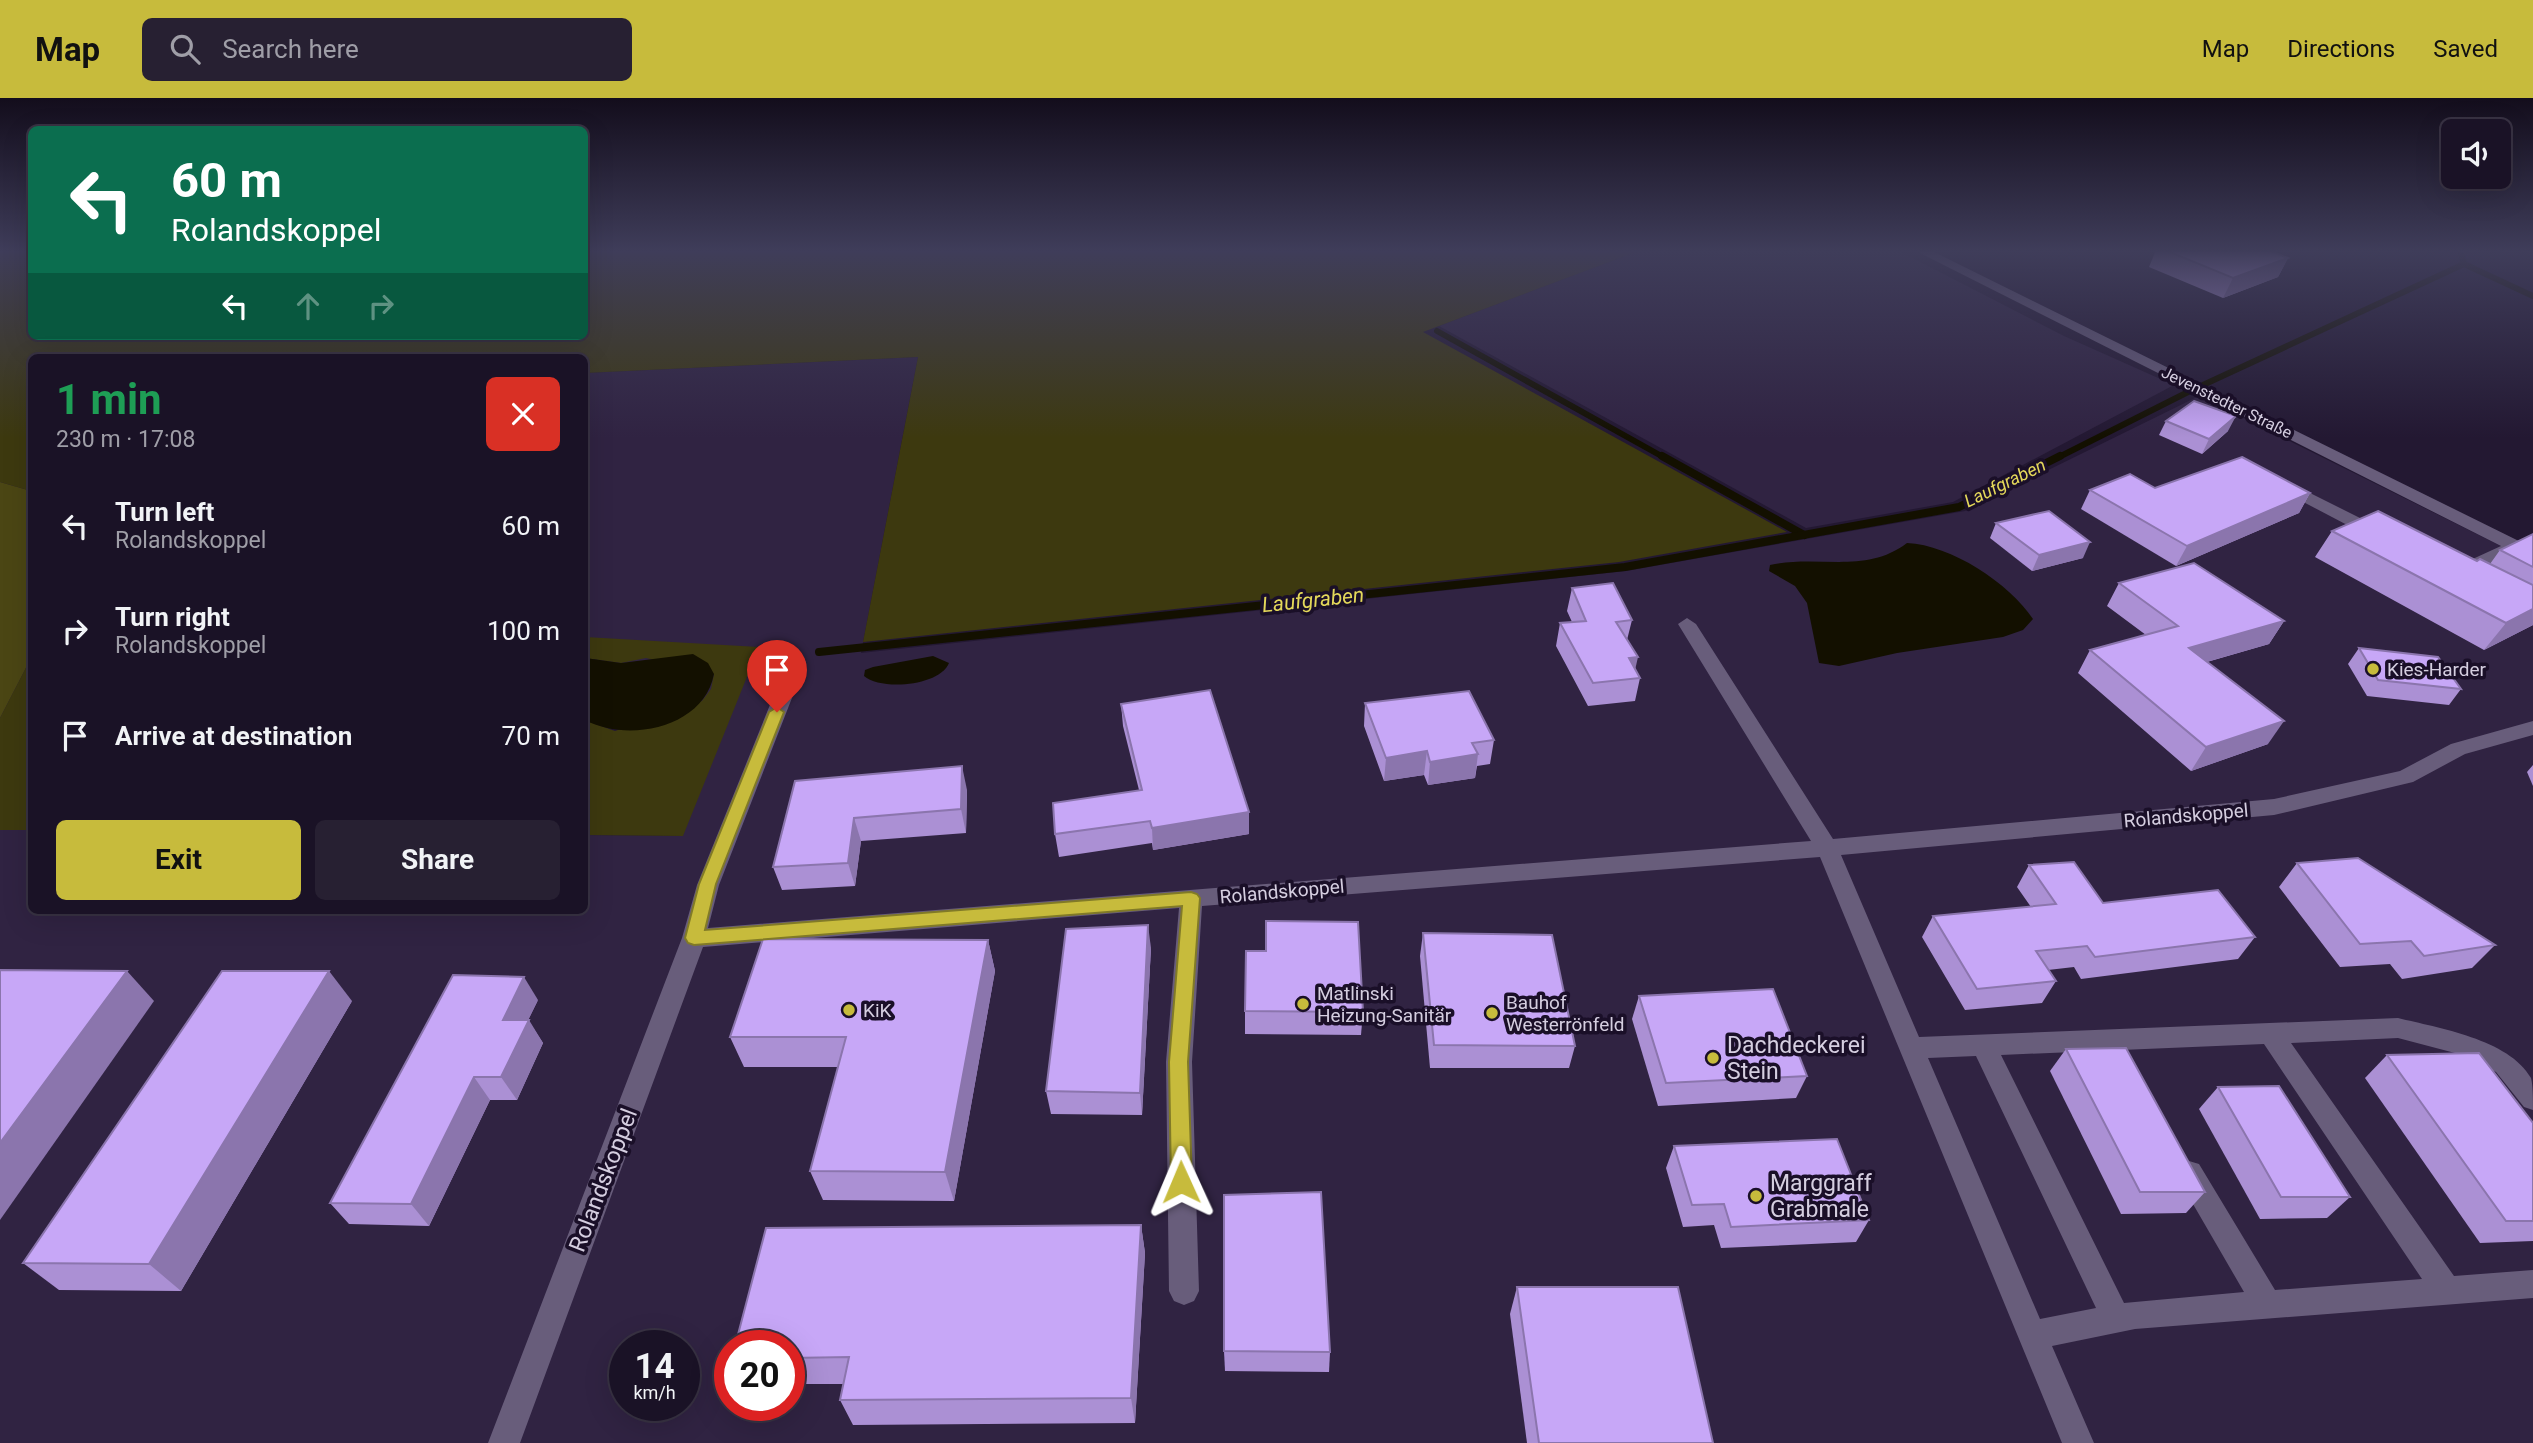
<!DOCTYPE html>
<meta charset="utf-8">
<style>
body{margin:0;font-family:Roboto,sans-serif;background:#272032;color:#f1f3f6;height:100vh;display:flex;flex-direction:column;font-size:26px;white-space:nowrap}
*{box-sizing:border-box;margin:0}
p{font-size:23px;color:#9f9ea7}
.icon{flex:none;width:38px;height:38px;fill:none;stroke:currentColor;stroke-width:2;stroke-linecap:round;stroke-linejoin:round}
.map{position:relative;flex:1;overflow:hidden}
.sheet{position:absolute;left:28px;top:256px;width:560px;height:560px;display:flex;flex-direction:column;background:#1a1226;border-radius:10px;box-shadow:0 7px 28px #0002,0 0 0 2px #383243}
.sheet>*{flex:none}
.banner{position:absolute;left:28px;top:28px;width:560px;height:214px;border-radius:10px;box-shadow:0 7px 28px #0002,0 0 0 2px #383243;background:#0b6e4f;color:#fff;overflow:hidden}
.buttons{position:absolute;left:2441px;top:21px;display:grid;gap:14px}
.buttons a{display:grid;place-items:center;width:70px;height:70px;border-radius:10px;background:#1a1226;box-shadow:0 7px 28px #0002,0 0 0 2px #383243;font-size:35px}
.speed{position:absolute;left:609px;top:1232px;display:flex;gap:14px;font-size:35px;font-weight:700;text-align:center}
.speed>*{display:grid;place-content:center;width:91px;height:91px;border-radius:50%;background:#1a1226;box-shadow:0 7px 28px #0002,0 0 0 2px #383243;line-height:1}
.speed small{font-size:18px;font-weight:400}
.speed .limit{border:10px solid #d22;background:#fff;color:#111}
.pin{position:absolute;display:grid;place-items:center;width:60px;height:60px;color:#fff;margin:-72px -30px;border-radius:50% 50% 50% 0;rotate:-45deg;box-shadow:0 0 7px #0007}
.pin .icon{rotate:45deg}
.me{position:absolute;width:77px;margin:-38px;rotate:359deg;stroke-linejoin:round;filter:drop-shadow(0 0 5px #0008)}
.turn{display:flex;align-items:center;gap:24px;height:147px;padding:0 28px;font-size:32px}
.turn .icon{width:91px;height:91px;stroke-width:2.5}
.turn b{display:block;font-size:49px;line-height:60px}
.lanes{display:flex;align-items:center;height:66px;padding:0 28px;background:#0003;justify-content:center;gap:35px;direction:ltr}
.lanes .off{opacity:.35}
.round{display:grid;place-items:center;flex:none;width:74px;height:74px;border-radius:10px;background:#272032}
.overview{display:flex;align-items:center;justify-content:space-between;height:119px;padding:0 28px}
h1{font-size:42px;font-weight:700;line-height:52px;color:#1e9e55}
.primary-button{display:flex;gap:14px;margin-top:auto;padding:14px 28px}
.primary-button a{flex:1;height:80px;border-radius:10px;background:#c7bb3c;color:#111;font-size:28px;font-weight:700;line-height:80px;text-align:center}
.primary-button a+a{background:#272032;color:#f1f3f6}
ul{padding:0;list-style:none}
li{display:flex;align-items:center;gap:21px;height:105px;padding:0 28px}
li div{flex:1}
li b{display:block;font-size:26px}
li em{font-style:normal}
header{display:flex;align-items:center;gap:42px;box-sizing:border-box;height:98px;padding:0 35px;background:#c7bb3c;color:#111}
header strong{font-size:33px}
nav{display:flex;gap:38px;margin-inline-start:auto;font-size:24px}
.search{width:490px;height:63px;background:#272032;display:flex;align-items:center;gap:18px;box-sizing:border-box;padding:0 24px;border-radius:10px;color:#9f9ea7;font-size:26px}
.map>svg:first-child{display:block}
</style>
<header>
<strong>Map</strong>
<div class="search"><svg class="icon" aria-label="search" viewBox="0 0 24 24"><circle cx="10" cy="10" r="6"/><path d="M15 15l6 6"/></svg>Search here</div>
<nav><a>Map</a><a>Directions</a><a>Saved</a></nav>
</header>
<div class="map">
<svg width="2533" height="1345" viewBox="0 0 2533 1345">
<rect width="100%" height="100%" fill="#231832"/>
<!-- built -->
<g fill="#302342" fill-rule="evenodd">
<path d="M1641,152H1897L2064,238L2174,287L1953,404L1806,430L1439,228Z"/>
<path d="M918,259L861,555L1626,473L1965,413L2199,298L2533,464V1345H0V732H31L32,812H584L585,737L683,738L591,540L585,539V275ZM625,1248H684V1307H625ZM730,1248H789V1307H730Z"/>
</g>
<!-- green -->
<g fill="#3d390f">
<path d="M0,152H31L32,238H584L585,152H1641L1423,234L1787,434L1619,464L863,544L918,259L585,275L584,259H32L31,393L0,384Z"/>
<path d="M585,539L759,549L683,738L585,737L584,622L615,633L702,603L711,591L714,576L646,560L621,565L585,560Z"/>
<path d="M31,560V732H0V620Z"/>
</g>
<!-- forest -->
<path fill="#4b4614" d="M0,384L31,393V560L0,620Z"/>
<!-- water -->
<g fill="#131000">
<path d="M1907,445C1951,447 2009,485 2033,521L2023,532L2003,539L1897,555L1839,568L1819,565L1807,505L1795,488L1769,473L1770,467C1818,456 1865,477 1907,445Z"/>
<path d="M693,556L708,565L714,576C704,630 628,645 585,622V560L621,565Z"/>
<path d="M933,558L949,565C940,588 881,593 864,578L865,572L873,569Z"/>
</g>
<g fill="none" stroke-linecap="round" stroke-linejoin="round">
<!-- stream-far1 -->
<g stroke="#131000" stroke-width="6">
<path d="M2460,152L2464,166"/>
<path d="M1437,233L1665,360"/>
<path d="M2203,287L2464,166L2533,198"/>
<path d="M2057,360L2192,292"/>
</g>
<!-- stream -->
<g stroke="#131000" stroke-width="8">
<path d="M1662,358L1804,437"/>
<path d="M819,554L1625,469L1959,409L2060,358"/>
</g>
<!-- minor -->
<g fill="#685d7b" fill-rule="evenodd">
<path d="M1914,152H1930L2533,450V462L2514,455L2465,478H2453L2450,474L2453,470L2501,448Z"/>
<path d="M2296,388L2384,432L2387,436L2384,440H2372L2290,397L2288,393L2290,389Z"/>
<path d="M1687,520L1696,526L1833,741L2274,701L2400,673L2451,646L2533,623V637L2465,656L2413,684L2274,717L1841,757L1919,939L2398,920C2438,930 2509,941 2531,980C2533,987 2533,1003 2533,1012L2524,1009L2496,974L2455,955L2398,940L2291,945L2454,1178L2533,1172V1200L2135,1231L2052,1248L2094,1345H2062L1820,759L1202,808L1192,964L1199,1193L1194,1203L1184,1207L1174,1203L1169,1193L1166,964L1179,810L703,849L520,1345H488L682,840L697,787L789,560H803L806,564L719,787L708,830L1811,743L1678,526ZM2264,946L2422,1181L2275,1192L2199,1066L2189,1063L2179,1066L2175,1075L2244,1194L2124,1205L2001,957ZM1976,958L2096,1210L2040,1221L1928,960Z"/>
</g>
</g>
<!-- wall -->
<g fill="#ab90d4">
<path d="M2156,152H2268L2288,160L2278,179L2223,200L2149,169Z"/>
<path d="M2166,323L2228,333L2202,356L2159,337Z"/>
<path d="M2155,390L2310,395L2299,415L2176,468L2081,411L2090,392Z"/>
<path d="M1996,425L2083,460L2032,473L1990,440Z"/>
<path d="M2332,433L2490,466L2500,452L2533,436V527L2484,552L2315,459Z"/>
<path d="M2119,485L2284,523L2269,546L2207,564L2268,646L2191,673L2078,575L2090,552L2146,537L2107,508Z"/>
<path d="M1572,490L1632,522L1627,542L1635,572L1640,580L1635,603L1588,608L1556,548L1560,525L1572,524L1567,513Z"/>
<path d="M2359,550L2461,591L2449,607L2367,598L2348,566Z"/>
<path d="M1365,605L1494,642L1490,666L1477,668L1475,680L1428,687L1424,677L1384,683L1364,628Z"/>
<path d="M1121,606L1249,714V736L1153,752L1152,745L1059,759L1055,736L1139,692L1123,628Z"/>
<path d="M2533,667V688L2527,674Z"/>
<path d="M795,683L967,692L966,735L861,743L855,788L782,792L773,769Z"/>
<path d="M2297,765L2495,847L2472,870L2402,881L2390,866L2340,869L2279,789Z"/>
<path d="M2029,767L2103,805L2255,839L2238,861L2081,881L2074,869L2048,872L2056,883L2042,905L1965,912L1922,839L1933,818L2031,809L2017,789Z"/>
<path d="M1423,835L1575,948L1569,970H1430L1420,858Z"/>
<path d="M988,842L995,873L954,1103L823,1102L810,1073L838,969H744L730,939Z"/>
<path d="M1151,850L1142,1017L1051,1016L1046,993Z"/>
<path d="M1266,853L1363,914L1361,937L1245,936V913Z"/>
<path d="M1639,898L1807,978L1796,1000L1658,1008L1632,921Z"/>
<path d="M538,902L528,922L543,945L517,1002H490L429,1128L349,1126L330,1105Z"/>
<path d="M352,903L181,1193L59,1192L23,1165Z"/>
<path d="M2066,951L2205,1094L2186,1115L2121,1116L2050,973Z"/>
<path d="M2387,957L2533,1025V1143L2480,1145L2365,980Z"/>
<path d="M2218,989L2350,1099L2327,1120L2260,1121L2199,1011Z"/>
<path d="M1674,1048L1869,1122L1856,1144L1721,1150L1714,1127L1683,1129L1666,1070Z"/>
<path d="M1141,1127L1145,1155L1135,1325L853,1327L840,1302L843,1286H789V1248Z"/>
<path d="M1517,1189L1713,1345H1527L1510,1216Z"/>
<path d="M1224,1253L1330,1254L1329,1274L1225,1273Z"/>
</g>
<!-- shaded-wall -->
<g fill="#8b75ad">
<path d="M2288,160L2278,179L2223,200L2233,180Z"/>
<path d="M2236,318L2228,333L2202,356L2209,341Z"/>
<path d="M2310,395L2299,415L2176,468L2187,448Z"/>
<path d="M2090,444L2083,460L2032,473L2039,457Z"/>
<path d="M2533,511V527L2484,552L2506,525Z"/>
<path d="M2284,523L2269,546L2175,573L2189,550Z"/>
<path d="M1638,559L1633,581L1629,560Z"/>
<path d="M2284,623L2268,646L2191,673L2206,649Z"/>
<path d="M1427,653L1424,677L1384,683L1386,660Z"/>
<path d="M1478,656L1475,680L1428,687L1430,664Z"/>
<path d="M962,668L967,692L966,735L961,711Z"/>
<path d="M1249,714V736L1153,752L1152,730Z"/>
<path d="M854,720L861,743L855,788L848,765Z"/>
<path d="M1148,827L1151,850L1142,1017L1140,995Z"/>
<path d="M988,842L995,873L954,1103L945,1074Z"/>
<path d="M127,873L154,903L0,1122V1045Z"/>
<path d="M329,873L352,903L181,1193L149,1166Z"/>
<path d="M524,879L538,902L517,945L503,922Z"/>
<path d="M529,922L543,945L517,1002L501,979Z"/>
<path d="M474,979L490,1002L429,1128L411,1106Z"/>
<path d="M1141,1127L1145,1155L1135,1325L1131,1300Z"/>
</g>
<!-- building -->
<g fill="#c7a7f7" stroke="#8b75ad" stroke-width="2">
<path d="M2165,152H2268L2288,160L2233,180Z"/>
<path d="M2194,303L2236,318L2209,341L2166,323Z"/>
<path d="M2242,359L2310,395L2187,448L2090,392L2130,376L2155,390Z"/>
<path d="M2049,413L2090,444L2039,457L1996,425Z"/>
<path d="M2378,413L2477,463L2480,461L2533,487V511L2506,525L2332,433Z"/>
<path d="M2533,436V469L2500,452Z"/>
<path d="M2194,465L2284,523L2189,550L2284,623L2206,649L2090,552L2178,528L2119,485Z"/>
<path d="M1613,485L1632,522L1616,524L1638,559L1629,560L1640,580L1593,585L1560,525L1586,523L1572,490Z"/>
<path d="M2359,550L2438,559L2461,591L2378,582Z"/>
<path d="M1210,592L1249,714L1152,730L1150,723L1055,736L1053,705L1142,692L1121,606Z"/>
<path d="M1469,593L1494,642L1472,645L1478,656L1430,664L1427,653L1386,660L1365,605Z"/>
<path d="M962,668L961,711L854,720L848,765L773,769L795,683Z"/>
<path d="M2358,760L2495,847L2424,858L2411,843L2360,846L2297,765Z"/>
<path d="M2074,764L2103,805L2218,792L2255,839L2095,859L2087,848L2036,853L2056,883L1977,891L1933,818L2056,806L2029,767Z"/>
<path d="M1266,823L1358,824L1363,914L1245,913L1246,853H1266Z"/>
<path d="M1148,827L1140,995L1046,993L1066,831Z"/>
<path d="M1423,835L1552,837L1575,948L1434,947Z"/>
<path d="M763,841L988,842L945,1074L810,1073L846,939H730Z"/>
<path d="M0,872L127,873L0,1045Z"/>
<path d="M222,873H329L149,1166L23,1165Z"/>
<path d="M453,877L524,879L503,922H529L501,979H474L411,1106L330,1105Z"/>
<path d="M1773,891L1807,978L1666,985L1639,898Z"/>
<path d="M2126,950L2205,1094H2140L2066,951Z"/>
<path d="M2479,955L2533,1025V1123H2506L2387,957Z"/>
<path d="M2279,988L2350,1099H2281L2218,989Z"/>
<path d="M1837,1041L1869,1122L1731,1129L1724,1106L1692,1107L1674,1048Z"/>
<path d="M1321,1094L1330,1254L1224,1253V1097Z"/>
<path d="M1141,1127L1131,1300L840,1302L849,1259L789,1260V1248H735L766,1130Z"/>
<path d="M1517,1189H1678L1713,1345H1539Z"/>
</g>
<!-- sky -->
<linearGradient id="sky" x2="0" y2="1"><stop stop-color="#130d1c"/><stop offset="0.45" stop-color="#3f3d5a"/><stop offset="1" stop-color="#3f3d5a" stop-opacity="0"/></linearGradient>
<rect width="2533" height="340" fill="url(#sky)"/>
<!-- route -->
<path fill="#c7bb3c" stroke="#817a27" stroke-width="2" d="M777,609L784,614L716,786L705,832L1191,794L1197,796L1200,800L1188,964L1192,1084L1189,1091L1181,1093L1174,1091L1171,1084L1169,964L1182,808L694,847L688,845L685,840L699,786L769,614Z"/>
<!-- markers -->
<g fill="#c7bb3c" stroke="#1a0f28" stroke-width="2.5">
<circle cx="2373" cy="571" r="7"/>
<circle cx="1303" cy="906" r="7"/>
<circle cx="849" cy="912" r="7"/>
<circle cx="1492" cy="915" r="7"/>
<circle cx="1713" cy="960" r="7"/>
<circle cx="1756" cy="1098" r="7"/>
</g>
<g text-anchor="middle" stroke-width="7" stroke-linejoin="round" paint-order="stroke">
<!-- far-street labels -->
<g font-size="16" fill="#d5cee0" stroke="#1a0f28">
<text transform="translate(2227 304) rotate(26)" y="6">Jevenstedter Straße</text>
</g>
<!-- far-water labels -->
<g font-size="18" font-style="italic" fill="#e4d85a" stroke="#1a0f28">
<text transform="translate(2005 385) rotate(-26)" y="6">Laufgraben</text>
</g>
<!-- poi labels -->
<g font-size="19" fill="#d5cee0" stroke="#1a0f28" text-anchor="start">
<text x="2387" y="578">Kies-Harder</text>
<text x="1317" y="902">Matlinski<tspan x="1317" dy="22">Heizung-Sanitär</tspan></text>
<text x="1506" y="911">Bauhof<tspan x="1506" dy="22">Westerrönfeld</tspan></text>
<text x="863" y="919">KiK</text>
</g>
<!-- street labels -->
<g font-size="19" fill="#d5cee0" stroke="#1a0f28">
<text transform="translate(2186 717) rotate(-5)" y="7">Rolandskoppel</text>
<text transform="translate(1282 793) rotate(-5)" y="7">Rolandskoppel</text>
</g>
<!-- water labels -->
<g font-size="21" font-style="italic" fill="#e4d85a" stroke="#1a0f28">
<text transform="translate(1313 502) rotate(-6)" y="7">Laufgraben</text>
</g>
<!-- near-poi labels -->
<g font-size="23" fill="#d5cee0" stroke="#1a0f28" text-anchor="start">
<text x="1727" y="955">Dachdeckerei<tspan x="1727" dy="26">Stein</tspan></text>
<text x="1770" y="1093">Marggraff<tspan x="1770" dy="26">Grabmale</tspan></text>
</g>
<!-- near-street labels -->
<g font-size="23" fill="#d5cee0" stroke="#1a0f28">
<text transform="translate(603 1082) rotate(-69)" y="8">Rolandskoppel</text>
</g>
</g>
</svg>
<div class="buttons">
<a><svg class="icon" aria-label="sound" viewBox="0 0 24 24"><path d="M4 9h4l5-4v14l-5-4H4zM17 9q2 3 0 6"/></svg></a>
</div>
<div class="speed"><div>14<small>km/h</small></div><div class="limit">20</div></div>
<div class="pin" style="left:777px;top:614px;background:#d93025"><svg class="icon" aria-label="arrive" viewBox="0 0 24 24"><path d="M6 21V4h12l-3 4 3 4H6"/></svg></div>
<svg class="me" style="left:1181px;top:1084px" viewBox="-20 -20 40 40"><path d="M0-17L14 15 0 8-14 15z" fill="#c7bb3c" stroke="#fff" stroke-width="4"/></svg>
<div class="banner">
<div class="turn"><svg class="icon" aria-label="left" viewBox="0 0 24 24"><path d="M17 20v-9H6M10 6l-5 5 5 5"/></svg><div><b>60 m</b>Rolandskoppel</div></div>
<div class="lanes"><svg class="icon" aria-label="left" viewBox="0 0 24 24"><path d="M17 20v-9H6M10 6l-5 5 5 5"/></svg><svg class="icon off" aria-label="ahead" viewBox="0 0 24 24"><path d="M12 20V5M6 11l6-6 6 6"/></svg><svg class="icon off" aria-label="right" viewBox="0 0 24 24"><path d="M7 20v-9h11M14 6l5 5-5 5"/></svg></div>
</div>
<section class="sheet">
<div class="overview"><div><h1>1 min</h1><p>230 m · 17:08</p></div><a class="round" style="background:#d93025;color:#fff"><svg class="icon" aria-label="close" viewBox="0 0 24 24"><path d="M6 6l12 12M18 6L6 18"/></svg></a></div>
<ul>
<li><svg class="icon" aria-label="left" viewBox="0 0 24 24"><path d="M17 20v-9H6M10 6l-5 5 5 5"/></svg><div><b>Turn left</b><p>Rolandskoppel</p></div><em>60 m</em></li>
<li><svg class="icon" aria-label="right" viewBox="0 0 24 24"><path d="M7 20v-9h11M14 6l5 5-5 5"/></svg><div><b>Turn right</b><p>Rolandskoppel</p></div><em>100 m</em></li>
<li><svg class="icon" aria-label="arrive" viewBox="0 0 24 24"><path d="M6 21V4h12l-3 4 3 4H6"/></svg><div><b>Arrive at destination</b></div><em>70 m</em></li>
</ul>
<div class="primary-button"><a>Exit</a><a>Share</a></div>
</section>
</div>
